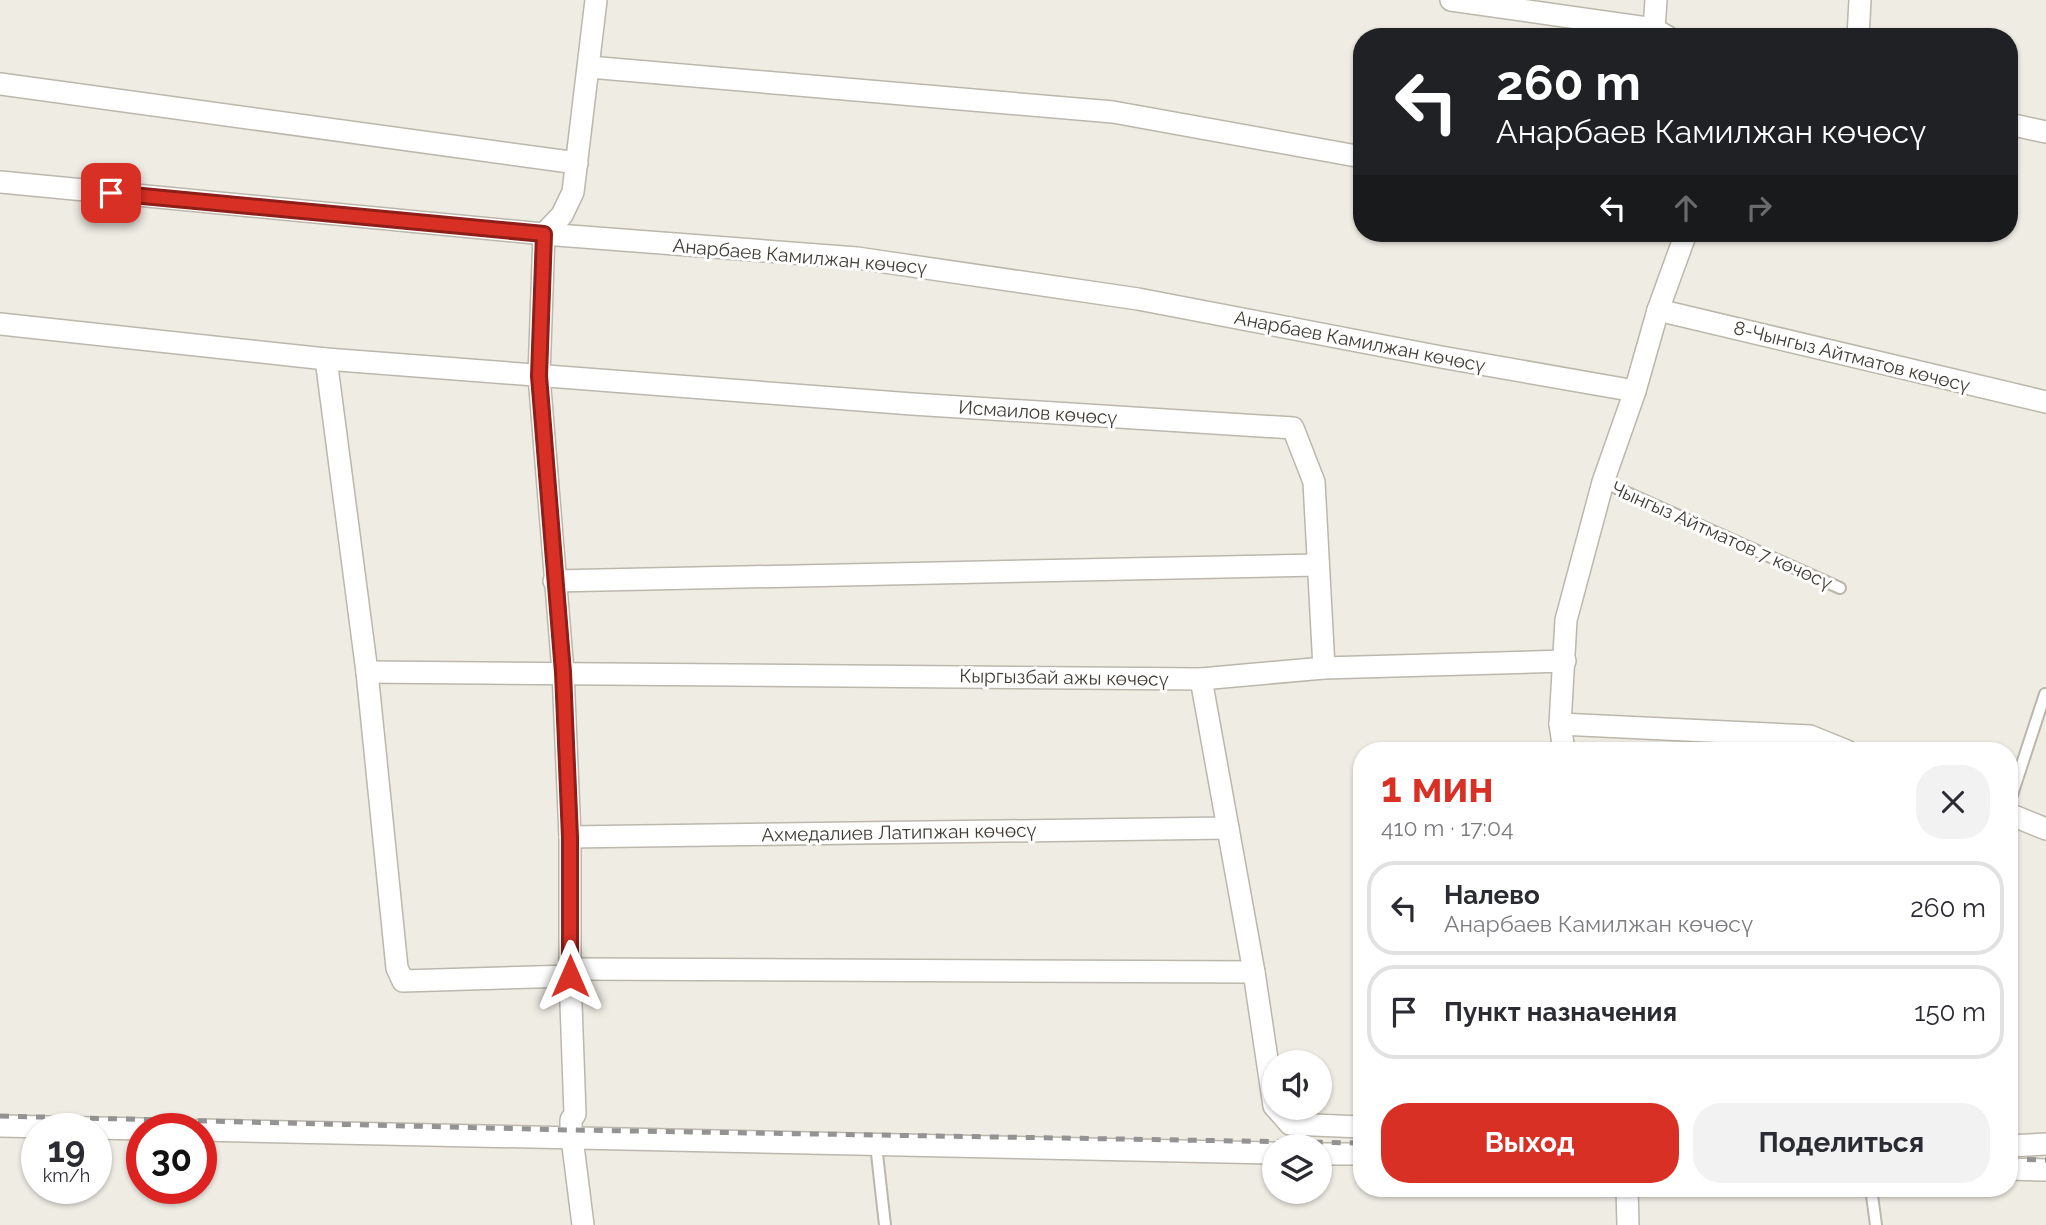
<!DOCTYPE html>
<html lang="ru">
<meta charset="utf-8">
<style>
body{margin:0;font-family:Raleway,sans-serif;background:#f2f2f3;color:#2b2b33;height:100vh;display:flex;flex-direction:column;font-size:26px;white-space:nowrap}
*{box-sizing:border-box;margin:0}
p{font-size:23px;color:#7c7c81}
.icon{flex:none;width:38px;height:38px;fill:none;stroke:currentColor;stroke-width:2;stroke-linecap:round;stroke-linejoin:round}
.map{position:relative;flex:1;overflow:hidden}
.panel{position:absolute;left:1353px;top:742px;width:665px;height:455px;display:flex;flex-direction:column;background:#fff;border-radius:28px;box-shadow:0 2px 5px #0004}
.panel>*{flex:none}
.guide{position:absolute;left:1353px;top:28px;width:665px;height:214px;border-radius:28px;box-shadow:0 2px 5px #0004;background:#202124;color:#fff;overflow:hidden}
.controls{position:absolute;left:1262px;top:1050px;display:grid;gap:14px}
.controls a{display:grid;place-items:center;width:70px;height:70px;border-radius:50%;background:#fff;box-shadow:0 2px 5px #0004;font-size:35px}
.speed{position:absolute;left:21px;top:1113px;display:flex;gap:14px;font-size:35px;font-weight:700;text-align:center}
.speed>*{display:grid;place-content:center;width:91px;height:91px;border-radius:50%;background:#fff;box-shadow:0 2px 5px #0004;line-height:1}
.speed small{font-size:18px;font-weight:400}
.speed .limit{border:10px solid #d22;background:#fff;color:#111}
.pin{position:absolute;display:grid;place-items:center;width:60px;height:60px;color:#fff;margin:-30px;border-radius:14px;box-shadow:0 4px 10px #0006}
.me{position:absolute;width:77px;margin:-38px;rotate:0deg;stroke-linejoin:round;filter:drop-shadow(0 0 5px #0008)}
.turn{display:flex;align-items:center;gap:24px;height:147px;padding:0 28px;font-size:32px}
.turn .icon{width:91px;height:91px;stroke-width:2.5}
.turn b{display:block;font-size:49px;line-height:60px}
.lanes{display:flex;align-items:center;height:66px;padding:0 28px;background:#0003;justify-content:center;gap:35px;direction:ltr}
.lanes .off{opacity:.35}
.round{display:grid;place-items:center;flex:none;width:74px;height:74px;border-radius:28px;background:#f2f2f3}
.summary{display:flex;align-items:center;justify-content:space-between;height:119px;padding:0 28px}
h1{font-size:42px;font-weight:700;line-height:52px;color:#d93025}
.primary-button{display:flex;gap:14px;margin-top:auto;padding:14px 28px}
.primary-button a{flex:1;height:80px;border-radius:28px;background:#d93025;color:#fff;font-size:28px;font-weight:700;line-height:80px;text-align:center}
.primary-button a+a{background:#f2f2f3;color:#2b2b33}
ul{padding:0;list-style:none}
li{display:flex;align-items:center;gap:21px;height:94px;margin:0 14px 10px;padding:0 14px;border:4px solid #e1e1e2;border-radius:28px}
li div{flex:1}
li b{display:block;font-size:26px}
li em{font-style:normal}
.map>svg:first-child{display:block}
</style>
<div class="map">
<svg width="2046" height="1225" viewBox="0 0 2046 1225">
<rect width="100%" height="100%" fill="#efece4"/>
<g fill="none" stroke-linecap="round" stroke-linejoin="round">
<defs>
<g id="service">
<path d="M1603,482L1840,588"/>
<path d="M2009,804L2045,694"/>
<path d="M876,1145L885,1225"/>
<path d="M1871,1188L1876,1225"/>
</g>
<g id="minor">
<path d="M1451,0L1654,29L1668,37"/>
<path d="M1654,29L1656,0"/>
<path d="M1858,37L1860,0"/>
<path d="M589,67L1113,112L1362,157"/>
<path d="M0,84L577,163"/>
<path d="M2009,124L2046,132"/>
<path d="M0,182L544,234L857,258L1138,299L1441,357L1635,391"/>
<path d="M1658,310L2046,402"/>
<path d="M0,324L326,359L912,404L1293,428L1314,482L1324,668"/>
<path d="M326,359L367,672L397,968L403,981L570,976"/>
<path d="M554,581L1318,565"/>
<path d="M367,672L1201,679L1324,668L1565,661"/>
<path d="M1201,679L1254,972L1274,1106"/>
<path d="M1560,724L1810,736L1847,751"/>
<path d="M1564,751L1560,724L1566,620L1603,482L1635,391L1658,310L1686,233"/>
<path d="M2009,814L2046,829"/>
<path d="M570,837L1228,828"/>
<path d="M570,969L1254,972"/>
<path d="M1276,1108L1290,1124L1362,1127"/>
<path d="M0,1126L142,1129"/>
<path d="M201,1130L1274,1153"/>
<path d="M2009,1146L2046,1144"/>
<path d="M1320,1154H1362"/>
<path d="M2009,1169L2046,1170"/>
<path d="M1627,1188L1628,1225"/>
<path d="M583,1225L571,1130V1120L575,1114L570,976V837L563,672L539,376L544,234L562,215L573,192L596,0"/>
</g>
</defs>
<!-- service casing -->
<use href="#service" stroke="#bcb7ab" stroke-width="14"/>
<!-- minor casing -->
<use href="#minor" stroke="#bcb7ab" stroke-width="24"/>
<!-- service -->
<use href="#service" stroke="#fff" stroke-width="10"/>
<!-- minor -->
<use href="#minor" stroke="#fff" stroke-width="21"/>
<!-- rail -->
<g stroke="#939393" stroke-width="5" stroke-dasharray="9 9" stroke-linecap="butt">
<path d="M0,1116L571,1130L1362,1143"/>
<path d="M2009,1159L2046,1160"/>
</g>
</g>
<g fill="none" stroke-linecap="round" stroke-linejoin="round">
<defs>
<path id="route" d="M111,193L544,234L539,376L563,672L570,837V976"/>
</defs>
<!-- route casing -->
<use href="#route" stroke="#8d1f18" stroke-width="18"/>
<!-- route -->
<use href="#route" stroke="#d93025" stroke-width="12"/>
</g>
<g text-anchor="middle" stroke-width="6" stroke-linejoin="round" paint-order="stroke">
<!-- street labels -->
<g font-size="19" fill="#413c35" stroke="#fff">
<text transform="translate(800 256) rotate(5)" y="7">Анарбаев Камилжан көчөсү</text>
<text transform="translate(1360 341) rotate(11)" y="7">Анарбаев Камилжан көчөсү</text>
<text transform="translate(1852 356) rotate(14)" y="7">8-Чынгыз Айтматов көчөсү</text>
<text transform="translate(1038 412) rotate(4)" y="7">Исмаилов көчөсү</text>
<text transform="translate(1722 535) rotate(24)" y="7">Чынгыз Айтматов 7 көчөсү</text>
<text transform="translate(1064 677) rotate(1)" y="7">Кыргызбай ажы көчөсү</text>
<text transform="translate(899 832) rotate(-1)" y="7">Ахмедалиев Латипжан көчөсү</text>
</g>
</g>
</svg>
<div class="controls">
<a><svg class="icon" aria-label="sound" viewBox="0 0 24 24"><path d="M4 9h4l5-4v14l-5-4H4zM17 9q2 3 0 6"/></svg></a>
<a><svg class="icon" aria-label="layers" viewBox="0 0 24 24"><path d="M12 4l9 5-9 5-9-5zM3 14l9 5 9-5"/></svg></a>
</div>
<div class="speed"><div>19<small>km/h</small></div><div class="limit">30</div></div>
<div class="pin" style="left:111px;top:193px;background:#d93025"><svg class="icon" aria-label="arrive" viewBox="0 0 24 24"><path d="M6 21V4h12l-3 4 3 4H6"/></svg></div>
<svg class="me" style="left:570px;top:976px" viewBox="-20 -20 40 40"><path d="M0-17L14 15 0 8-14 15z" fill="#d93025" stroke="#fff" stroke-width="4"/></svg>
<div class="guide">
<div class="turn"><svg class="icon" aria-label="left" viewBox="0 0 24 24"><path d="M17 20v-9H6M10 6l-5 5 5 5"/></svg><div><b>260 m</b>Анарбаев Камилжан көчөсү</div></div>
<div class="lanes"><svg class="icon" aria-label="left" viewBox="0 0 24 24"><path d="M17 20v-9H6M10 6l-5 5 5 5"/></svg><svg class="icon off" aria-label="ahead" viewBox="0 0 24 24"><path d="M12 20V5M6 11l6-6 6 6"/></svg><svg class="icon off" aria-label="right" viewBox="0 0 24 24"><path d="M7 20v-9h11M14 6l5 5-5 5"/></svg></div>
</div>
<section class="panel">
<div class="summary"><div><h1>1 мин</h1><p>410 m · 17:04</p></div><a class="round"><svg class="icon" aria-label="close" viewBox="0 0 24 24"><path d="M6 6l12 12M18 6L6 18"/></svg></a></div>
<ul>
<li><svg class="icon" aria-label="left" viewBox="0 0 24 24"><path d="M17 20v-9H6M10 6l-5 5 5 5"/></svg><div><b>Налево</b><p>Анарбаев Камилжан көчөсү</p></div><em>260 m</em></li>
<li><svg class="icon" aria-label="arrive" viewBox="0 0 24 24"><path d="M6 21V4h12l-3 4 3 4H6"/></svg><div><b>Пункт назначения</b></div><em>150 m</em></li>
</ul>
<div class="primary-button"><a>Выход</a><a>Поделиться</a></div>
</section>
</div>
